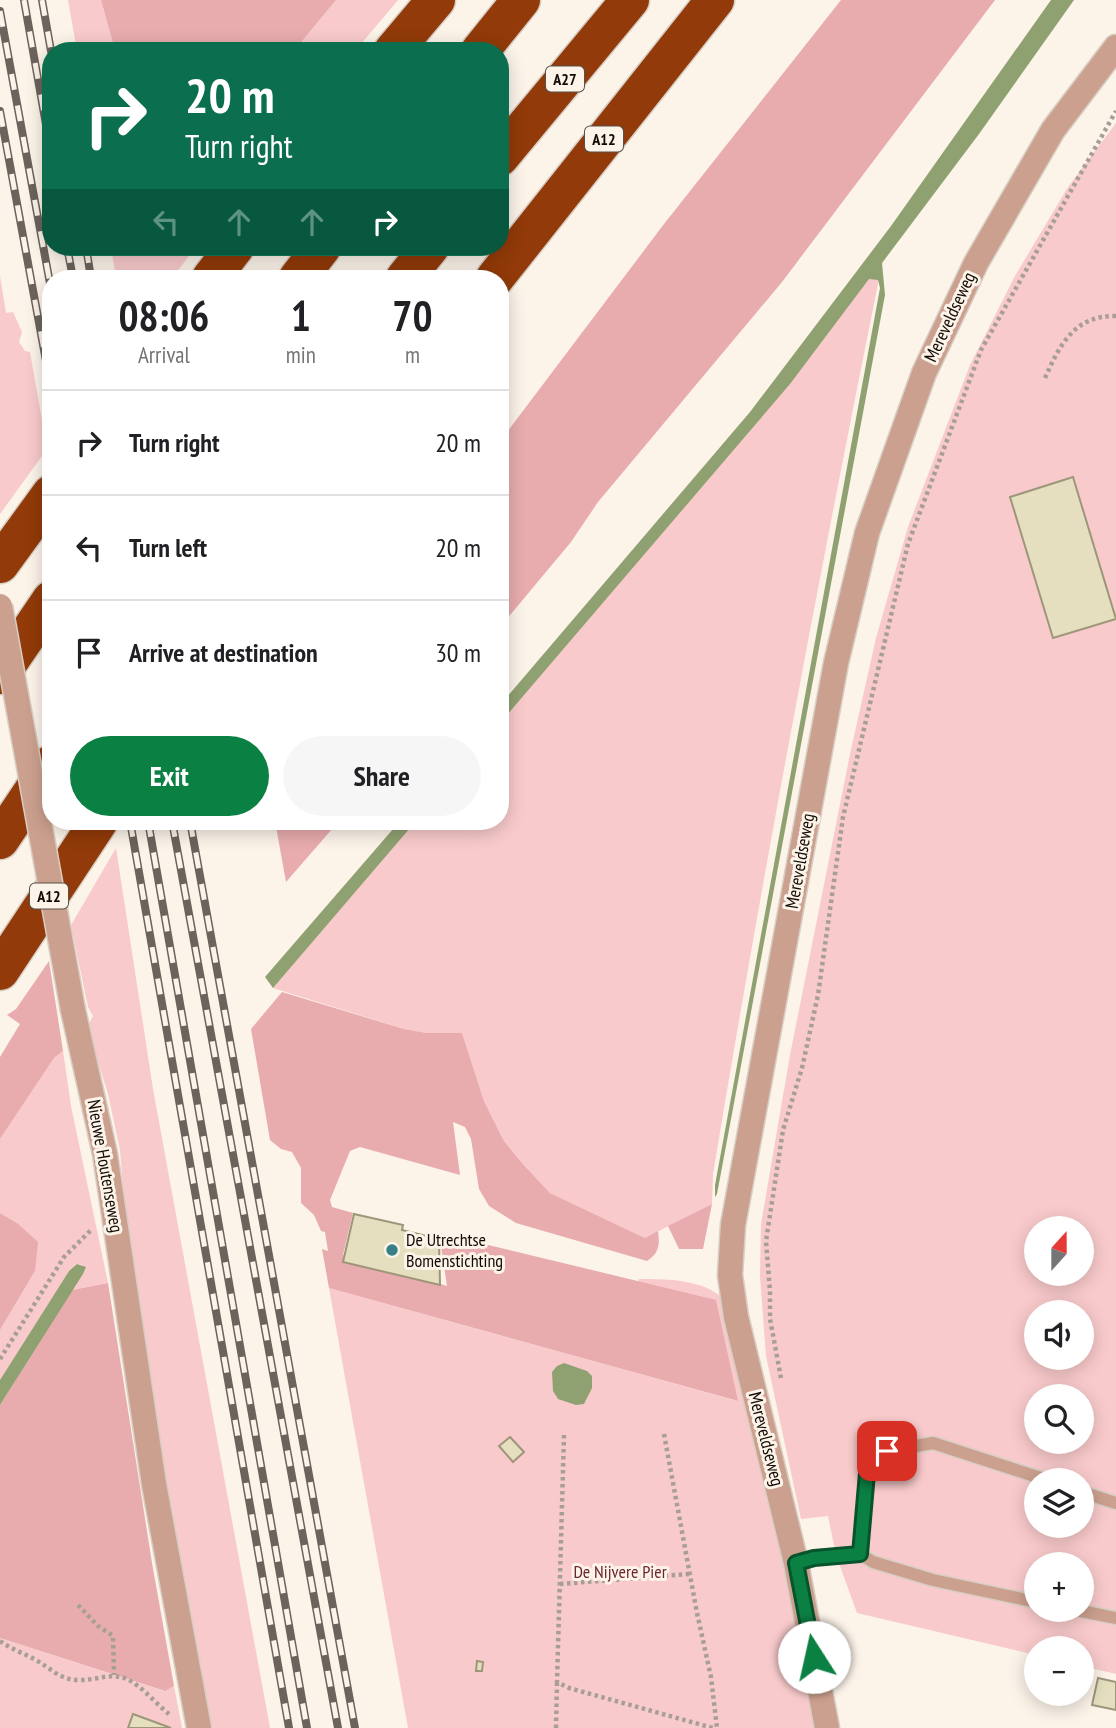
<!DOCTYPE html>
<meta charset="utf-8">
<style>
body{margin:0;font-family:"PT Sans Narrow",sans-serif;background:#f6f6f6;color:#202124;height:100vh;display:flex;flex-direction:column;font-size:26px;white-space:nowrap}
*{box-sizing:border-box;margin:0}
p{font-size:23px;color:#757577}
.icon{flex:none;width:38px;height:38px;fill:none;stroke:currentColor;stroke-width:2;stroke-linecap:round;stroke-linejoin:round}
.map{position:relative;flex:1;overflow:hidden}
.panel{position:absolute;left:42px;top:270px;width:467px;height:560px;display:flex;flex-direction:column;background:#fff;border-radius:28px;box-shadow:0 4px 18px #0003}
.panel>*{flex:none}
.guide{position:absolute;left:42px;top:42px;width:467px;height:214px;border-radius:28px;box-shadow:0 4px 18px #0003;background:#0b6e4f;color:#fff;overflow:hidden}
.needle{width:46px;rotate:21deg}
.controls{position:absolute;left:1024px;top:1216px;display:grid;gap:14px}
.controls a{display:grid;place-items:center;width:70px;height:70px;border-radius:50%;background:#fff;box-shadow:0 4px 18px #0003;font-size:35px}
.pin{position:absolute;display:grid;place-items:center;width:60px;height:60px;color:#fff;margin:-30px;border-radius:14px;box-shadow:0 4px 10px #0006}
.me{position:absolute;width:77px;margin:-38px;rotate:350deg;stroke-linejoin:round;filter:drop-shadow(0 0 5px #0008)}
.turn{display:flex;align-items:center;gap:24px;height:147px;padding:0 28px;font-size:32px}
.turn .icon{width:91px;height:91px;stroke-width:2.5}
.turn b{display:block;font-size:49px;line-height:60px}
.lanes{display:flex;align-items:center;height:66px;padding:0 28px;background:#0003;justify-content:center;gap:35px;direction:ltr}
.lanes .off{opacity:.35}
.eta{display:flex;justify-content:space-evenly;align-items:center;height:119px;text-align:center}
.eta b{font-size:42px;font-weight:600;line-height:49px}
.button{display:flex;gap:14px;margin-top:auto;padding:14px 28px}
.button a{flex:1;height:80px;border-radius:42px;background:#0b8043;color:#fff;font-size:28px;font-weight:600;line-height:80px;text-align:center}
.button a+a{background:#f6f6f6;color:#202124}
ul{padding:0;list-style:none}
li{display:flex;align-items:center;gap:21px;height:105px;padding:0 28px;border-top:2px solid #e0e0e0}
li div{flex:1}
li b{display:block;font-size:26px}
li em{font-style:normal}
.map>svg:first-child{display:block}
</style>
<div class="map">
<svg width="1116" height="1728" viewBox="0 0 1116 1728">
<rect width="100%" height="100%" fill="#fcf3e9"/>
<!-- green -->
<g fill="#f9cacb" fill-rule="evenodd">
<path d="M68,0H101L115,51H77Z"/>
<path d="M336,0H398L355,51H294Z"/>
<path d="M1116,123V1674L1082,1666V1648H1036V1655L857,1613L836,1555L828,1516L801,1519L766,1356L760,1276L761,1224L790,1055L850,754L876,638L908,527L970,365L1015,276L1068,187ZM1036,1228H1082V1274H1036ZM1036,1312H1082V1358H1036ZM1036,1396H1082V1442H1036ZM1036,1480H1082V1526H1036ZM1036,1564H1082V1610H1036Z"/>
<path d="M111,247H196L172,278H116Z"/>
<path d="M884,254C822,560 764,866 713,1174L712,1204L645,1238L550,1193L522,1163L504,1141L484,1101L462,1033H427L404,1029L273,988L410,821H500L501,714Z"/>
<path d="M0,276L6,313L13,312L22,332L19,342L25,351L30,352L47,449L0,514Z"/>
<path d="M116,848L153,1089L270,1728H208L167,1503L127,1238L120,1150L108,1094L87,1027L93,1016L88,1007L71,925Z"/>
<path d="M63,1051L71,1106L108,1283L72,1290L83,1274L82,1265L77,1264L69,1271L0,1380V1330L35,1271L17,1223L0,1213V1139L54,1058Z"/>
<path d="M639,1279C668,1279 703,1279 725,1300L822,1728H408L329,1288L737,1401L730,1368L638,1282Z"/>
<path d="M0,1638L164,1691L174,1686L182,1728H0Z"/>
</g>
<!-- forest -->
<g fill="#e8acae">
<path d="M101,0H336L294,51H115Z"/>
<path d="M841,0H995L782,282L598,502L571,542L501,626V440L664,224Z"/>
<path d="M275,821H339L286,882Z"/>
<path d="M49,961L63,1051L54,1058L0,1139V1057L20,1024L7,1015L16,1009Z"/>
<path d="M282,992L404,1029L427,1033H462L484,1101L504,1141L522,1163L550,1193L645,1238L658,1231C660,1245 659,1253 647,1261L516,1223L489,1206L479,1189L471,1139L465,1127L453,1122L460,1175L360,1147L350,1151L330,1200L332,1207L353,1213L343,1255L447,1286L439,1233L716,1300L738,1401L329,1288L322,1249L328,1251L325,1232L321,1231L314,1215L301,1203V1168L292,1152L281,1149L270,1140L251,1029Z"/>
<path d="M712,1204L703,1249H679L668,1226Z"/>
<path d="M0,1213L17,1223L38,1242L35,1271L0,1330Z"/>
<path d="M108,1283L152,1563L174,1686L165,1691L0,1638V1405L72,1290Z"/>
</g>
<!-- water -->
<g fill="#90a171">
<path d="M1051,0H1074L979,134L882,263L885,295L717,1194L715,1197V1185L880,288L878,280L869,279L790,384L501,722V704L750,412L891,226Z"/>
<path d="M400,821H416L273,988L265,977Z"/>
<path d="M77,1264L86,1267L83,1274L0,1405V1380L69,1271Z"/>
<path d="M564,1363L587,1371L592,1376V1388L584,1404L576,1405L558,1399L553,1391L552,1372L557,1366Z"/>
</g>
<!-- building -->
<g fill="#e5debf" stroke="#9d9679" stroke-width="2">
<path d="M1073,477L1116,619L1053,638L1010,497Z"/>
<path d="M354,1214L403,1225L402,1230L439,1239L440,1285L343,1262Z"/>
<path d="M510,1437L524,1452L513,1462L499,1446Z"/>
<path d="M477,1661L483,1662L482,1671H476Z"/>
<path d="M1098,1678L1116,1682V1710L1092,1705Z"/>
<path d="M133,1714L171,1728H128Z"/>
</g>
<g fill="none" stroke-linecap="round" stroke-linejoin="round">
<defs>
<g id="lane">
<path d="M1082,1492L1116,1503"/>
<path d="M860,1554L868,1473L887,1451L933,1443L1047,1480"/>
<path d="M796,1563L814,1558L860,1554L873,1562L933,1580L1036,1602"/>
<path d="M1076,1610L1116,1618"/>
</g>
<g id="street">
<path d="M73,1010L105,1154L154,1484L199,1728"/>
<path d="M827,1728L796,1563L736,1317L730,1275L733,1225L836,663L867,533L924,373L976,263L1053,130L1116,47"/>
</g>
<g id="highway">
<path d="M393,51L436,0"/>
<path d="M480,51L521,0"/>
<path d="M500,157L630,0"/>
<path d="M211,278L235,247"/>
<path d="M298,278L322,247"/>
<path d="M405,278L430,247"/>
<path d="M495,278L715,0"/>
<path d="M0,564L51,494"/>
<path d="M0,675L51,600"/>
<path d="M0,840L51,764"/>
<path d="M0,971L99,821"/>
</g>
</defs>
<!-- lane casing -->
<use href="#lane" stroke="#d7cec4" stroke-width="15"/>
<!-- street casing -->
<use href="#street" stroke="#d7cec4" stroke-width="27"/>
<!-- highway casing -->
<use href="#highway" stroke="#d7cec4" stroke-width="41"/>
<!-- path -->
<g stroke="#a79f96" stroke-width="4.5" stroke-dasharray="3.5 3.5" stroke-linecap="butt">
<path d="M1045,378C1060,344 1075,315 1116,316"/>
<path d="M0,1359L64,1257L92,1229"/>
<path d="M781,1378L770,1319V1291L766,1241L783,1130L802,1068L818,995L843,817L908,544L981,350L1116,111"/>
<path d="M664,1434L697,1613L711,1677L717,1728"/>
<path d="M564,1435L557,1682L569,1688L713,1728"/>
<path d="M560,1584L689,1574"/>
<path d="M78,1605L98,1626L113,1636L114,1675"/>
<path d="M0,1641C11,1649 23,1653 34,1659C49,1667 60,1680 78,1680C95,1681 110,1672 127,1679C143,1687 155,1703 169,1714"/>
<path d="M556,1728L557,1682"/>
</g>
<!-- lane -->
<use href="#lane" stroke="#cca08e" stroke-width="12"/>
<!-- street -->
<use href="#street" stroke="#cca08e" stroke-width="24"/>
<!-- highway -->
<use href="#highway" stroke="#923a09" stroke-width="38"/>
<defs>
<g id="rail">
<path d="M24,0L51,153"/>
<path d="M42,0L51,51"/>
<path d="M0,11L51,289"/>
<path d="M0,111L51,388"/>
<path d="M67,247L73,278"/>
<path d="M86,247L91,278"/>
<path d="M130,821L289,1728"/>
<path d="M148,821L307,1728"/>
<path d="M172,821L338,1728"/>
<path d="M190,821L355,1728"/>
</g>
</defs>
<!-- rail casing -->
<use href="#rail" stroke="#6c635c" stroke-width="8"/>
<!-- rail -->
<use href="#rail" stroke="#fcf3e9" stroke-width="5" stroke-dasharray="16" stroke-linecap="butt"/>
<defs>
<path id="street-bridge" d="M0,606L73,1010"/>
</defs>
<!-- street-bridge casing -->
<use href="#street-bridge" stroke="#d7cec4" stroke-width="27" stroke-linecap="butt"/>
<!-- street-bridge -->
<use href="#street-bridge" stroke="#cca08e" stroke-width="24"/>
</g>
<g fill="none" stroke-linecap="round" stroke-linejoin="round">
<defs>
<path id="route" d="M814,1657L796,1563L814,1558L860,1554L867,1473L887,1451"/>
</defs>
<!-- route casing -->
<use href="#route" stroke="#07532c" stroke-width="18"/>
<!-- route -->
<use href="#route" stroke="#0b8043" stroke-width="12"/>
</g>
<!-- markers -->
<circle fill="#388087" stroke="#fcf3e9" stroke-width="2.5" cx="392" cy="1250" r="7"/>
<g text-anchor="middle" stroke-width="6" stroke-linejoin="round" paint-order="stroke">
<!-- shield labels -->
<g fill="#fcf3e9" stroke="#585049" stroke-width="2">
<rect x="546" y="66.5" width="38" height="25" rx="5"/>
<rect x="585" y="126.5" width="38" height="25" rx="5"/>
<rect x="30" y="883.5" width="38" height="25" rx="5"/>
</g>
<g font-size="16" font-weight="bold" fill="#120a04">
<text x="565" y="85">A27</text>
<text x="604" y="145">A12</text>
<text x="49" y="902">A12</text>
</g>
<!-- street labels -->
<g font-size="18" fill="#120a04" stroke="#fcf3e9">
<text transform="translate(950 317) rotate(-65)" y="6">Mereveldseweg</text>
<text transform="translate(800 861) rotate(-80)" y="6">Mereveldseweg</text>
<text transform="translate(105 1166) rotate(80)" y="6">Nieuwe Houtenseweg</text>
<text transform="translate(766 1439) rotate(76)" y="6">Mereveldseweg</text>
</g>
<!-- poi labels -->
<g font-size="18" fill="#120a04" stroke="#fcf3e9" text-anchor="start">
<text x="406" y="1246">De Utrechtse<tspan x="406" dy="21">Bomenstichting</tspan></text>
</g>
<!-- park labels -->
<g font-size="18" fill="#6c262e" stroke="#fcf3e9">
<text x="620" y="1578">De Nijvere Pier</text>
</g>
</g>
</svg>
<div class="controls">
<a><svg class="needle" viewBox="-14 -14 28 28"><path d="M0-13l5 13h-10z" fill="#e53935"/><path d="M0 13l5-13h-10z" fill="#757577"/></svg></a>
<a><svg class="icon" aria-label="sound" viewBox="0 0 24 24"><path d="M4 9h4l5-4v14l-5-4H4zM17 9q2 3 0 6"/></svg></a>
<a><svg class="icon" aria-label="search" viewBox="0 0 24 24"><circle cx="10" cy="10" r="6"/><path d="M15 15l6 6"/></svg></a>
<a><svg class="icon" aria-label="layers" viewBox="0 0 24 24"><path d="M12 4l9 5-9 5-9-5zM3 14l9 5 9-5"/></svg></a>
<a>+</a>
<a>−</a>
</div>
<div class="pin" style="left:887px;top:1451px;background:#d93025"><svg class="icon" aria-label="arrive" viewBox="0 0 24 24"><path d="M6 21V4h12l-3 4 3 4H6"/></svg></div>
<svg class="me" style="left:814px;top:1657px" viewBox="-20 -20 40 40"><circle r="19" fill="#fff"/><path d="M0-13L10 11 0 6-10 11z" fill="#0b8043"/></svg>
<div class="guide">
<div class="turn"><svg class="icon" aria-label="right" viewBox="0 0 24 24"><path d="M7 20v-9h11M14 6l5 5-5 5"/></svg><div><b>20 m</b>Turn right</div></div>
<div class="lanes"><svg class="icon off" aria-label="left" viewBox="0 0 24 24"><path d="M17 20v-9H6M10 6l-5 5 5 5"/></svg><svg class="icon off" aria-label="ahead" viewBox="0 0 24 24"><path d="M12 20V5M6 11l6-6 6 6"/></svg><svg class="icon off" aria-label="ahead" viewBox="0 0 24 24"><path d="M12 20V5M6 11l6-6 6 6"/></svg><svg class="icon" aria-label="right" viewBox="0 0 24 24"><path d="M7 20v-9h11M14 6l5 5-5 5"/></svg></div>
</div>
<section class="panel">
<div class="eta">
<div><b>08:06</b><p>Arrival</p></div>
<div><b>1</b><p>min</p></div>
<div><b>70</b><p>m</p></div>
</div>
<ul>
<li><svg class="icon" aria-label="right" viewBox="0 0 24 24"><path d="M7 20v-9h11M14 6l5 5-5 5"/></svg><div><b>Turn right</b></div><em>20 m</em></li>
<li><svg class="icon" aria-label="left" viewBox="0 0 24 24"><path d="M17 20v-9H6M10 6l-5 5 5 5"/></svg><div><b>Turn left</b></div><em>20 m</em></li>
<li><svg class="icon" aria-label="arrive" viewBox="0 0 24 24"><path d="M6 21V4h12l-3 4 3 4H6"/></svg><div><b>Arrive at destination</b></div><em>30 m</em></li>
</ul>
<div class="button"><a>Exit</a><a>Share</a></div>
</section>
</div>
